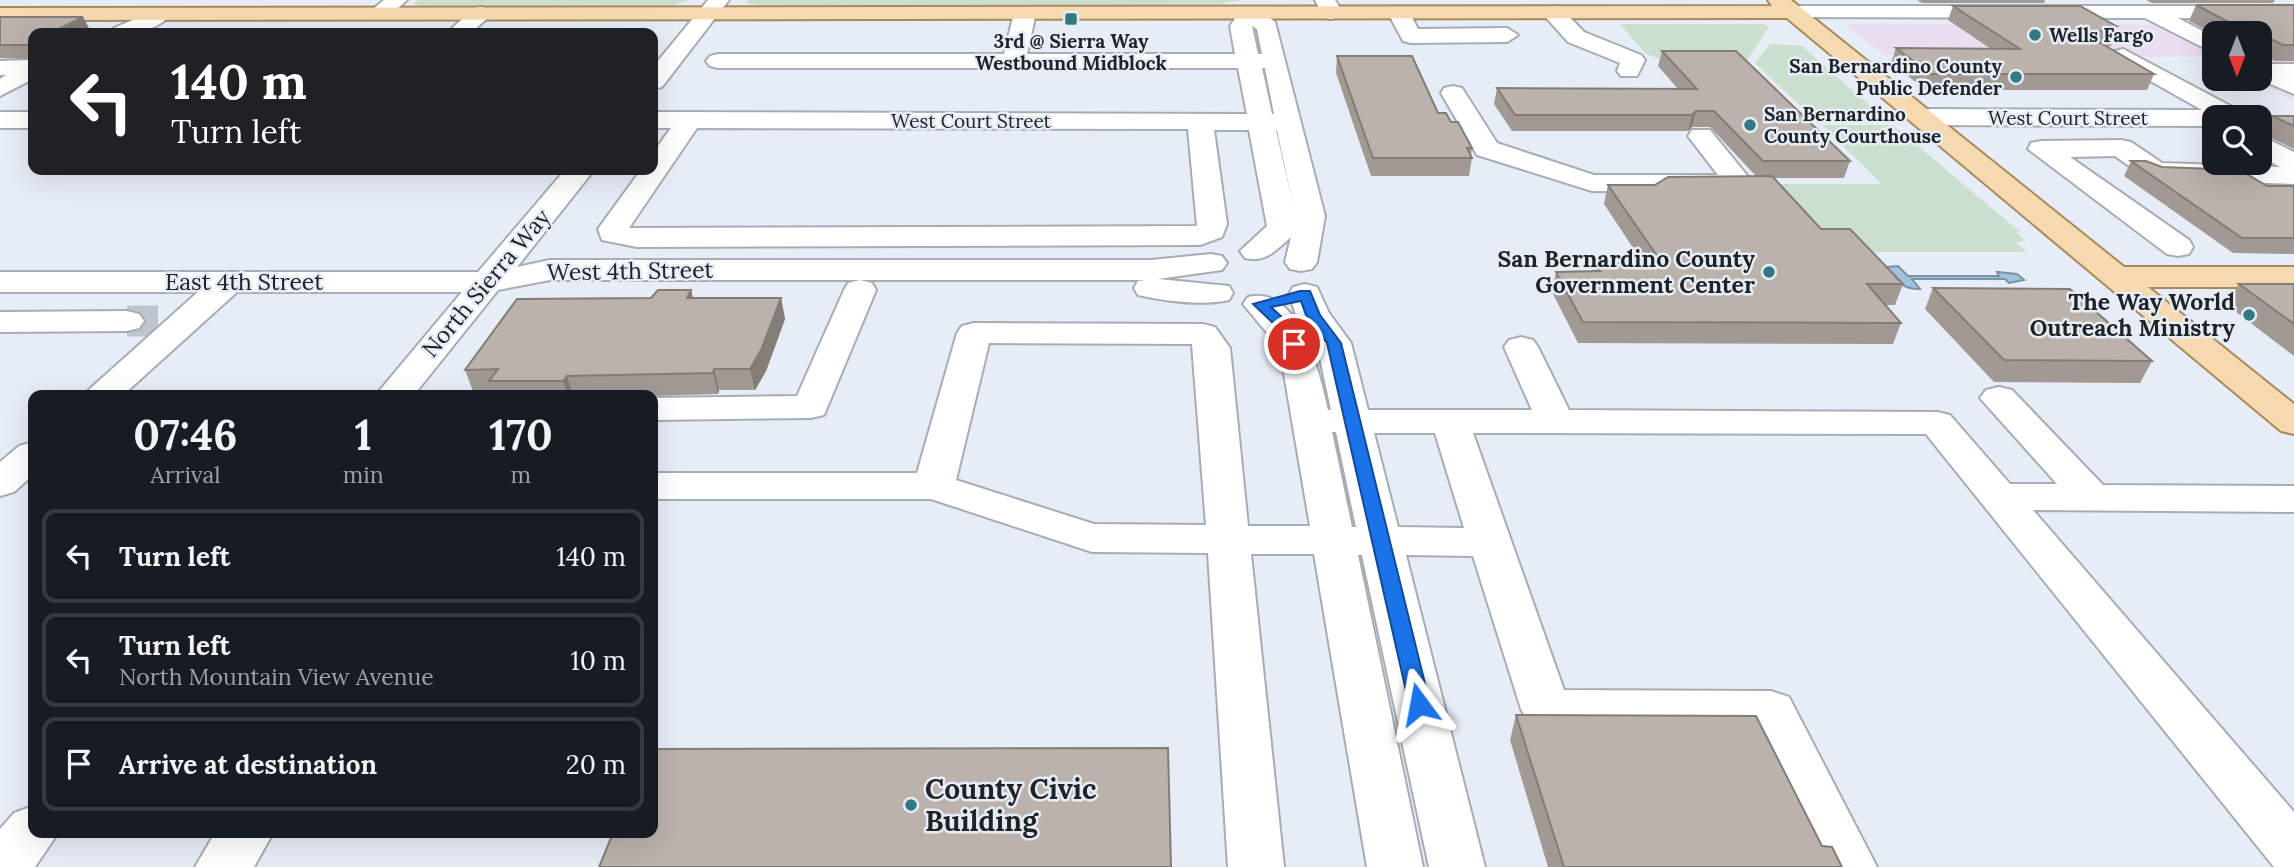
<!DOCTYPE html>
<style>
body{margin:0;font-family:Lora,serif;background:#242831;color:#f1f3f6;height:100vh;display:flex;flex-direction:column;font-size:26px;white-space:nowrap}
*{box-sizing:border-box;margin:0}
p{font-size:23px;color:#9ea1a6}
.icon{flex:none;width:38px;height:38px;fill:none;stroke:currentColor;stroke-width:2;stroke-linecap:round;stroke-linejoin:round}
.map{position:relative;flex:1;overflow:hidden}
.panel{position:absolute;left:28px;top:390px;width:630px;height:448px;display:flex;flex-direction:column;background:#171b24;border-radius:14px;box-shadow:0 7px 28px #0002}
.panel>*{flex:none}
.hud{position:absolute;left:28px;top:28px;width:630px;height:147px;border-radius:14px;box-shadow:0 7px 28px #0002;background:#202124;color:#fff;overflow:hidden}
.needle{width:46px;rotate:180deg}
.fabs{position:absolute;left:2202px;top:21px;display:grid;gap:14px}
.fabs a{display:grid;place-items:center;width:70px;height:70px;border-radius:14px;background:#171b24;box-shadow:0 7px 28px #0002;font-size:35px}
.pin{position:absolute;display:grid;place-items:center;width:60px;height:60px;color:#fff;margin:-30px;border:4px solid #fff;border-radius:50%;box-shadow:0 2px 7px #0007}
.me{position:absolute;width:77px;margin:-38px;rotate:347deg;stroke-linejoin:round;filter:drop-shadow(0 0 5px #0008)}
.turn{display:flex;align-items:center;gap:24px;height:147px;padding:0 28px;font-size:32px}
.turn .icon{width:91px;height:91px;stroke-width:2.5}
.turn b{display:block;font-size:49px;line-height:60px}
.eta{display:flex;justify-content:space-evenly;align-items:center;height:119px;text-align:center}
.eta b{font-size:42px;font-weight:700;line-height:49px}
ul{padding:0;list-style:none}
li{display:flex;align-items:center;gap:21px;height:94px;margin:0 14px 10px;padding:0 14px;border:4px solid #363941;border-radius:14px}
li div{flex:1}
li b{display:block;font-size:26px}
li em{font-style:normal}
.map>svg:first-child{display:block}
</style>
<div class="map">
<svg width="2294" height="867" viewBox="0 0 2294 867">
<rect width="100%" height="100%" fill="#e7edf7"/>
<!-- commercial -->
<path fill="#ebddf0" d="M1850,24L2294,25V101L2253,79H2259V33H2214V57L1884,55L1846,25Z"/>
<!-- green -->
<g fill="#cadfce">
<path d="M418,0H690L674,5L417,6L414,3Z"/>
<path d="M748,0H1243L1216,4L757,5L746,3Z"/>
<path d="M1620,24H1763L1769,27L1745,63L1657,58L1646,54Z"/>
<path d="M1770,44L1802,46L1877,112H1807L1755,63Z"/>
<path d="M1822,125H1893L2020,232H2016L2026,241L2016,242L2027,252H1868L1832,249L1771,184H1882Z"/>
</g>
<!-- water -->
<path fill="#a1c2dc" stroke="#7a92a5" stroke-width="2" d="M1898,266L1908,276H1999L1997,272L2017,274L2024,280L2009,283L2005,279H1912L1920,289C1901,289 1897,281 1886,267Z"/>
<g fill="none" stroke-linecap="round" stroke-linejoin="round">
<!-- minor-tunnel -->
<path stroke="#bfc5cd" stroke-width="31" stroke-dasharray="31 15" stroke-linecap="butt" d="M127,321H165"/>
<defs>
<g id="minor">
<path d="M384,0H407L386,19H370L367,14Z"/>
<path d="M708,0H729L662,87L653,89V67Z"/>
<path d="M1315,0H1335L1343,13L1332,19L1324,18Z"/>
<path d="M1552,6L1560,7L1584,32L1641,55L1645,60L1637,76H1621L1617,71L1620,63L1568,42L1541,12Z"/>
<path d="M1792,6H2294V18H2178L2214,37V53L2145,18L1784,17L1781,12Z"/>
<path d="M482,7L493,13L471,33H447L474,8Z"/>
<path d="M1025,7L1036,13L1027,54H1235L1230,26L1242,8H1258L1275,22L1325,216L1317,262L1312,269L1301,271L1290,269L1285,262L1291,237C1276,250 1266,263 1245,258L1240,251L1267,226L1249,130H1214L1227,224L1222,237L1200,245L637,247L602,240L598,229L641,170H653V153L671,128H653V112L1247,114L1238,68H718L710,66L706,61L710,56L718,54H1004L1014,13ZM1252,26L1257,29L1262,54H1258ZM1262,68H1265L1274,114H1272ZM697,128L1188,129L1197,226L629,228ZM1276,130H1277L1294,209Z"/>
<path d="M1399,7L1407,8L1418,29L1507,28L1518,35L1507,42L1411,43L1403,41L1388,13Z"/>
<path d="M160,8L168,9L171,14C157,32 131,34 111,33L114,28Z"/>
<path d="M2123,49L2240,111L2244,116L2214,117V126L1922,125L1913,122L1909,117L1913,112L1922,109L2202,110L2115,61L2111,56L2115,51Z"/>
<path d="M28,60L33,61V79L0,96V79L6,75H0V61Z"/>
<path d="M2262,64H2294V94L2259,79V65Z"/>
<path d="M1453,86L1462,88L1497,143L1594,175H1718L1688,136L1692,130H1710L1754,184L1750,190L1740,193L1592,191L1477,155L1441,93L1444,88Z"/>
<rect x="0" y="112" width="33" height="16"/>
<path d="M2259,135L2294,152V184L2155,179L2145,177L2115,156L2070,157L2189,240L2193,247L2189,254L2178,256L2167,254L2028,149L2031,143L2041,141L2121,140L2131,142L2162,163L2280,167L2259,155Z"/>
<path d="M565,170H594L517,267L550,260H1151L1211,254L1222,256L1227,263L1222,270L1158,279L1229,286L1233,293L1229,300C1202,306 1165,301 1138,295L1134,288L1138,281L1145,280H550L498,290L413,396H375L462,292H237L122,396H82L198,292H0V272H478Z"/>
<path d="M860,280L872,283L876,290L824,415L811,418L653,420V398L797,396L844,290L848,283Z"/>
<path d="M1305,284L1317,287L1329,313L1351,343L1368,410H1532L1504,347L1509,340L1521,337L1533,340L1538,347L1569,410L1937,412L1950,415L2010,484H2057L1980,398L1986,390L1999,387L2012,390L2103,485L2294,486V512L2033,510L2294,812V867H2274L1926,434L1473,433L1564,690L1771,691L1789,697L1877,867H1821L1755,729L1546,728L1528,722L1521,709L1473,556L1406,555L1485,867H1429L1362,555H1358L1423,867H1367L1314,554H1251L1284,867H1228L1208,553L1092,552L931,499H653V473H917L957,333L962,326L974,323L1203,324L1215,327L1230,348L1248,526H1310L1283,368L1268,334L1243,304L1248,297C1299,284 1320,374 1328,410H1331L1317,344L1296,315L1289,294L1293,287ZM989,343L1192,344L1206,525L1094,524L956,480ZM1332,432H1336L1356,527H1352ZM1374,433H1435L1464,528L1398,527Z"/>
<path d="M127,311L139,314L144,321L139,328L127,331L0,332V312Z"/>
<path d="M33,442V475L14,492L0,496V462L19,446Z"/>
<path d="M33,806V833H58L35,867H0V829L14,813Z"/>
<path d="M215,833H273L254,867H195Z"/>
</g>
<path id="major" d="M1768,0H1791L2124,267H2294V287H2148L2294,404V434L2281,431L1787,18L0,20V8L1772,6Z"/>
</defs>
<!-- minor casing -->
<use href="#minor" stroke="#a7acb5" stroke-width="4"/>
<!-- major casing -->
<use href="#major" stroke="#a8895d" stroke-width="4"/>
<!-- minor -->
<use href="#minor" fill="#fff" fill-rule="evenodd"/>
<!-- major -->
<use href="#major" fill="#f7d9b0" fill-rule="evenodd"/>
</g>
<!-- wall -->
<g fill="#a19993">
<path d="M1917,0H2045L2044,3H1922Z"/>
<path d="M2146,0H2275L2273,3H2152Z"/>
<path d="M2196,5H2294V61H2275L2259,54V33L2214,34L2189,21Z"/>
<path d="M1953,6L2116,26L2115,30L2117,31L2111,46H2105L2154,74L2147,90H1926L1891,63L1896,48L1991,49L1948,20Z"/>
<path d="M0,17L90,30L33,33V59L0,58Z"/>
<path d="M1662,51L1850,161L1844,178H1774L1821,229L1903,284L1895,305H1885L1901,323L1893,344L1578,343L1552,292L1556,272L1592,271L1594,263H1643L1604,204L1608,185H1655L1756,176L1710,127H1692L1688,131H1512L1494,104L1497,88L1678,89L1658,66Z"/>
<path d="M1337,56L1451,122L1472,148L1471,155L1472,158L1469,176H1371L1336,73Z"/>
<path d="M2272,116H2294V149L2263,134Z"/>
<path d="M2131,161L2267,186H2294V254L2233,253L2124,176Z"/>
<path d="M2239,284H2294V356L2227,305Z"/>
<path d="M1933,288L2152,361L2140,383L1994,382L1925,309Z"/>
<path d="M691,290L693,298H781L785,319L766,371L755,390H719L718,394L653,396H494L493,391H473L465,370L651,298Z"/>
<path d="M1516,715L1822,846L1842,867H1548L1510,740Z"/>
</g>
<!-- shaded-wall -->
<g fill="#837d78">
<path d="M83,17L90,30L84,33H51Z"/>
<path d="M33,42V57L27,45Z"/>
<path d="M1696,111L1692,127L1688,131L1692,115Z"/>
<path d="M691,290L696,311L687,298Z"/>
<path d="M781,298L785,319L766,371L755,390L750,369Z"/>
<path d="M714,369L719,390L718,394L713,373Z"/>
<path d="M567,376L573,396H568L563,381Z"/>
</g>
<!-- building -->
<g fill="#bbb2ab" stroke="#837d78" stroke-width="2">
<path d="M2196,5H2294V45H2283L2246,27H2238Z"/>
<path d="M1953,6H2080L2116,26H2109L2117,31H2080L2154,74H1931L1896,48L2020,49Z"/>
<path d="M0,17H83L51,33H33V42L27,45H0Z"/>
<path d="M1662,51H1736L1850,161H1763L1714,111H1696L1692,115H1515L1497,88L1697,89Z"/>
<path d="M1337,56H1412L1438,113H1446L1451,122H1458L1472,148H1467L1472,158H1373Z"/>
<path d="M2272,116H2294V126Z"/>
<path d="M2131,161H2146L2162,167L2240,170L2267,186H2294V238H2242Z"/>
<path d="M1772,176L1821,229H1850L1903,284H1867L1901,323L1583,322L1556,272L1600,271L1594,263H1662L1608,185H1655L1668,177Z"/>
<path d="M2239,284H2294V324Z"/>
<path d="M1933,288L2070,289L2152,361L2004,360Z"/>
<path d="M658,290H691L687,298H781L761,350L750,369H714L713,373L567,376L563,381H489L498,369L465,370L517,299L651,298Z"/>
<path d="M1516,715L1756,716L1822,846L1832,847L1842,867H1564Z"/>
<path d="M1168,748L1171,867H599L613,833H653V749Z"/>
</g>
<!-- route -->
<path fill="#1a73e8" stroke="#114b97" stroke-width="2" d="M1300,291H1310L1320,315L1341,343L1430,704L1427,710H1412L1409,704L1327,343L1306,315L1301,301L1271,307L1286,321L1301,344L1294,348L1289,347L1276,326L1253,304Z"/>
<!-- markers -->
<g fill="#327a82" stroke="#e7edf7" stroke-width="2.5">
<rect x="1064" y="12" width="14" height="14" rx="3.5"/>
<circle cx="2035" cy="35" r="7"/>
<circle cx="2016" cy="77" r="7"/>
<circle cx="1750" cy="125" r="7"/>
<circle cx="1769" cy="272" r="7"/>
<circle cx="2249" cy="315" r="7"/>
<circle cx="911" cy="805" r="7"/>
</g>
<g text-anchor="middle" stroke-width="5" stroke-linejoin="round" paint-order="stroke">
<!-- far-poi labels -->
<g font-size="19" font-weight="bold" fill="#202326" stroke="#e7edf7" text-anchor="start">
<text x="2049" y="42">Wells Fargo</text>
<text x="1071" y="48" text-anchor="middle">3rd @ Sierra Way<tspan x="1071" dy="22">Westbound Midblock</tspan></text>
<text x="2002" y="73" text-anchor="end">San Bernardino County<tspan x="2002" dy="22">Public Defender</tspan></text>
<text x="1764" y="121">San Bernardino<tspan x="1764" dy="22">County Courthouse</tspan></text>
</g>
<!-- far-street labels -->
<g font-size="19" fill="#202326" stroke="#e7edf7">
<text x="2068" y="125">West Court Street</text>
<text x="971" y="128">West Court Street</text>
</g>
<!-- poi labels -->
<g font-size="23" font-weight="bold" fill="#202326" stroke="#e7edf7" text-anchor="end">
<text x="1755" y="267">San Bernardino County<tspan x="1755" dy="26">Government Center</tspan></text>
<text x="2235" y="310">The Way World<tspan x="2235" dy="26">Outreach Ministry</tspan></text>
</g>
<!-- street labels -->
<g font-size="23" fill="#202326" stroke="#e7edf7">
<text transform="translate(630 271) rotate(-1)" y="8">West 4th Street</text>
<text x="244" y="290">East 4th Street</text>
<text transform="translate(486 283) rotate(-50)" y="8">North Sierra Way</text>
</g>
<!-- near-poi labels -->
<g font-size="28" font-weight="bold" fill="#202326" stroke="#e7edf7" text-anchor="start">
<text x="925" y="799">County Civic<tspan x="925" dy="32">Building</tspan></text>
</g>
</g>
</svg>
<div class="fabs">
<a><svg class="needle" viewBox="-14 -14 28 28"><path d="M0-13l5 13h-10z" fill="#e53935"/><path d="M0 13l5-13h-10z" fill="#9ea1a6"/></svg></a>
<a><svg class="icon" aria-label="search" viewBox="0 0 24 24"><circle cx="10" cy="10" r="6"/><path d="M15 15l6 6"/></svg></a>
</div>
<div class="pin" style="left:1294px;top:344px;background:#d93025"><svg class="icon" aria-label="arrive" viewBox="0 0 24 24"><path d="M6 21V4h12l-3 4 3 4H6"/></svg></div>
<svg class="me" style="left:1419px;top:704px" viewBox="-20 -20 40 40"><path d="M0-17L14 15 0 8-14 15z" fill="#1a73e8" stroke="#fff" stroke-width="4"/></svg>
<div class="hud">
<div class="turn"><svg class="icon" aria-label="left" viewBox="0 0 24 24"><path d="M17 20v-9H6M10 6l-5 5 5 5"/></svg><div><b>140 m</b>Turn left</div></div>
</div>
<section class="panel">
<div class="eta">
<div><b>07:46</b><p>Arrival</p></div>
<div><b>1</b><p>min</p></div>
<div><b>170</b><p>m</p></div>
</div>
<ul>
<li><svg class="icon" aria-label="left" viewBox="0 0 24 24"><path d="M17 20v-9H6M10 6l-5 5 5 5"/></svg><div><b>Turn left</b></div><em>140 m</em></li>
<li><svg class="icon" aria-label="left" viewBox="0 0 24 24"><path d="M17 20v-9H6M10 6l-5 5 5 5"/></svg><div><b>Turn left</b><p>North Mountain View Avenue</p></div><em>10 m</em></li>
<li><svg class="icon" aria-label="arrive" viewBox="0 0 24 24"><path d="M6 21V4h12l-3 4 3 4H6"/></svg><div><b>Arrive at destination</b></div><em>20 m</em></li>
</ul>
</section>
</div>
